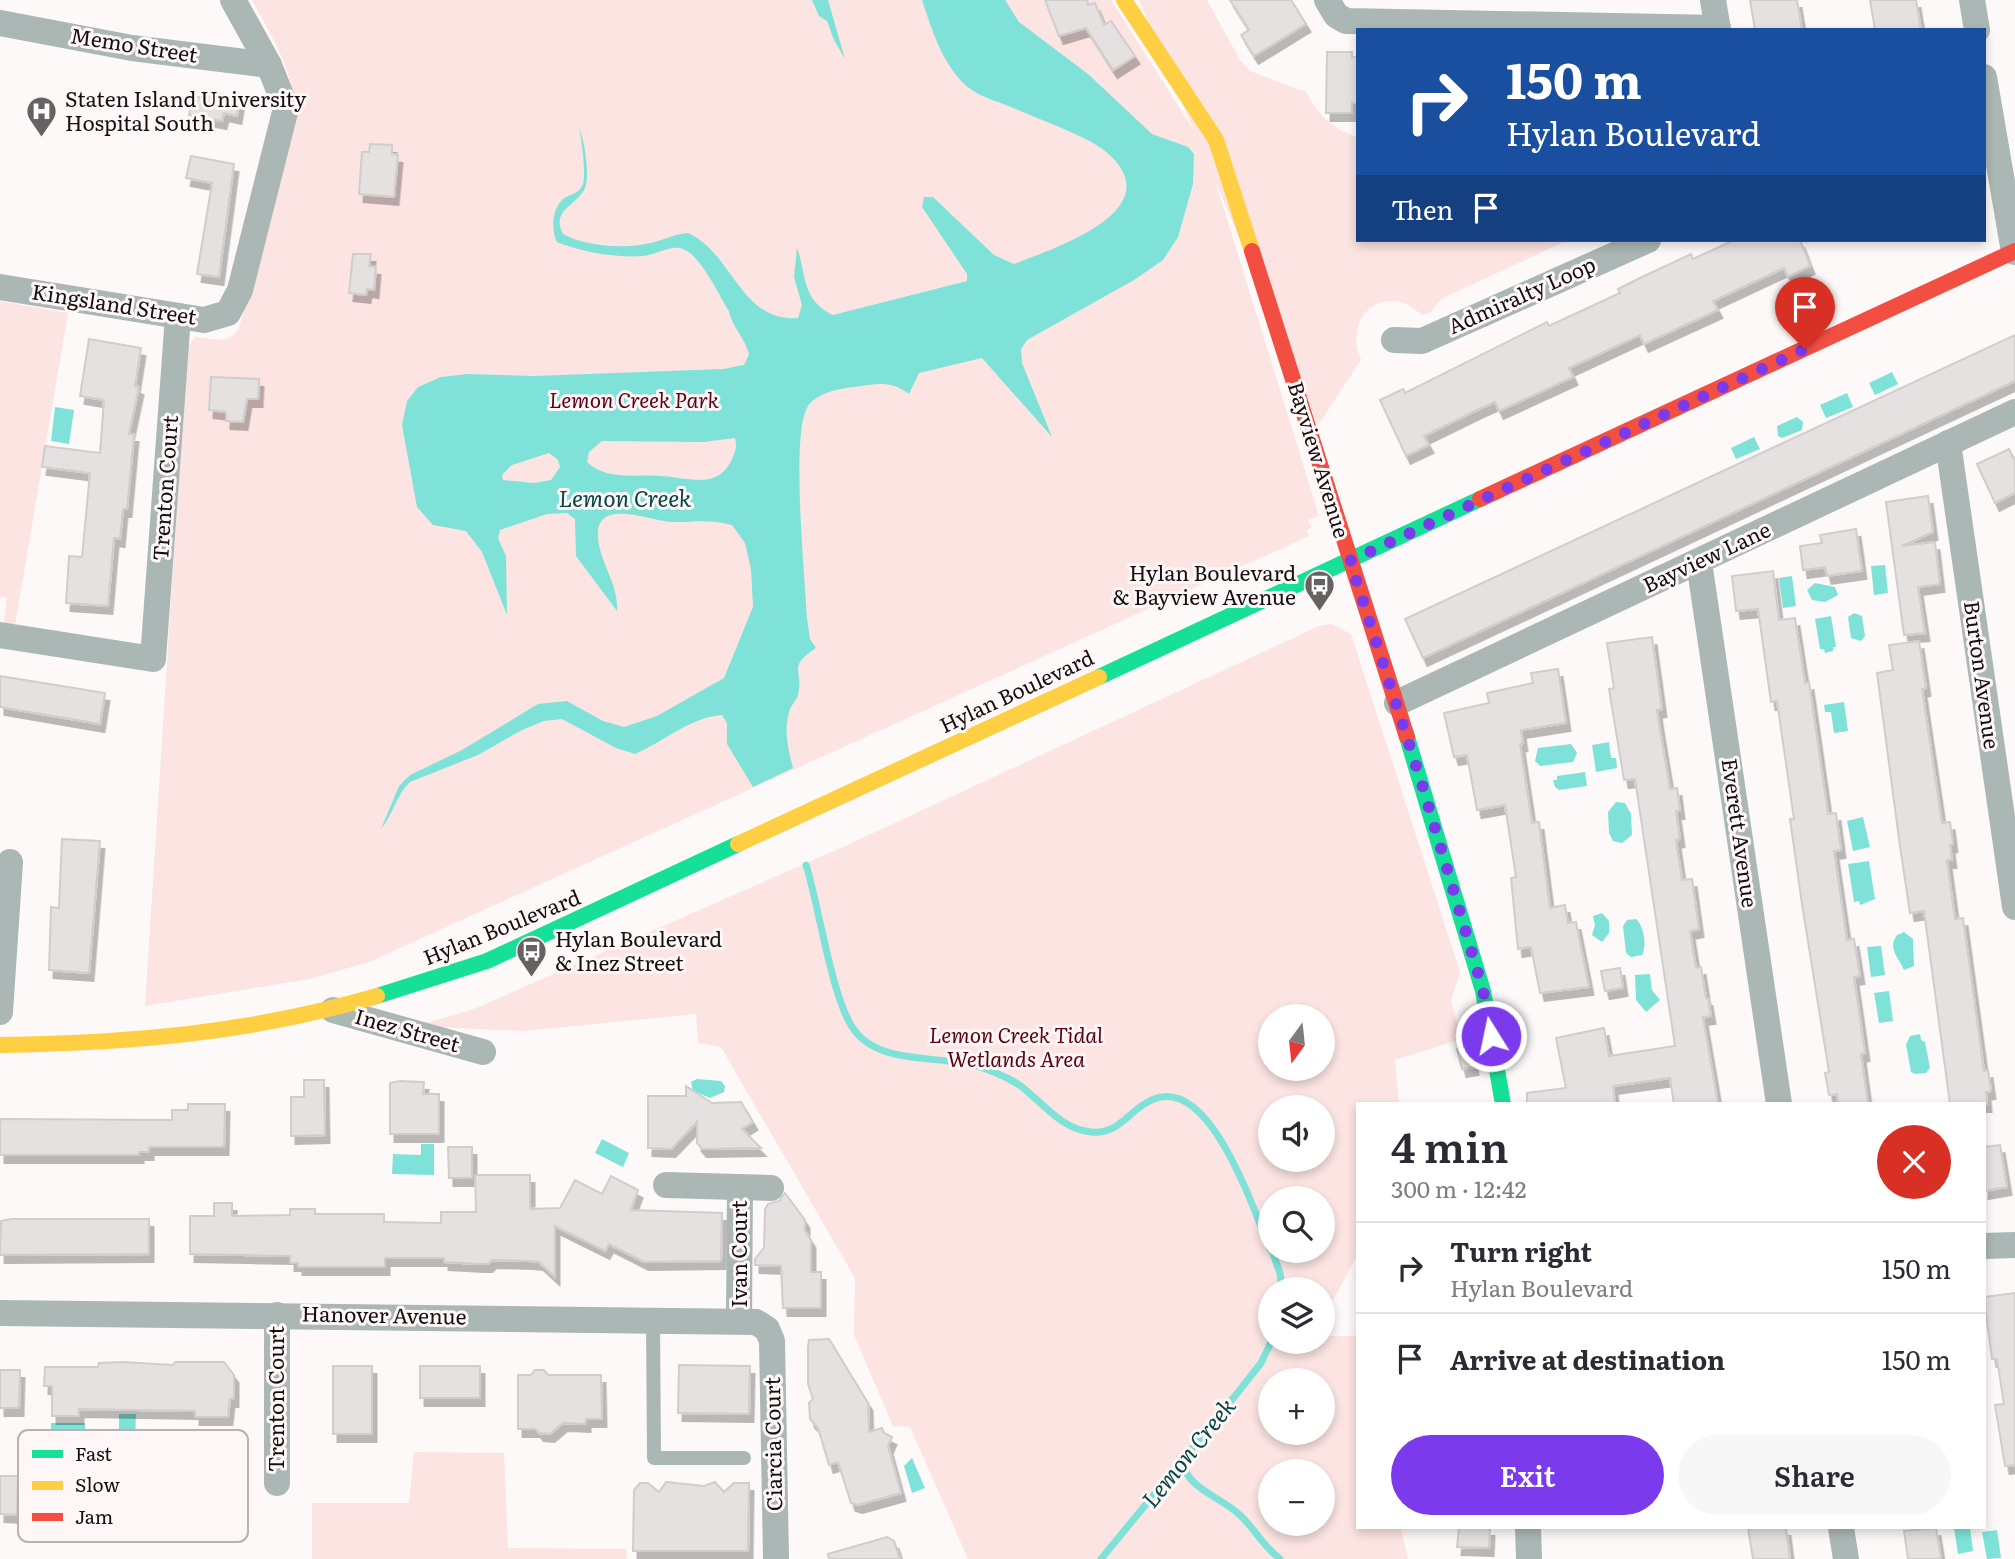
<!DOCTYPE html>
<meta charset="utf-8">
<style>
body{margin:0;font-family:Literata,serif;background:#f7f7f7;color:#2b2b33;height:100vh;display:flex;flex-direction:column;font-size:26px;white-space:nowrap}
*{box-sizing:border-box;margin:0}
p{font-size:23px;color:#7c7c81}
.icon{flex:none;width:38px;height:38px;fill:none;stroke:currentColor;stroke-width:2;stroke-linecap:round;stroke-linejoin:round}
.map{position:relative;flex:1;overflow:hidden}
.side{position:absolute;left:1356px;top:1102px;width:630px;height:427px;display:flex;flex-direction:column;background:#fff;border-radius:0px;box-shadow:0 4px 10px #0003}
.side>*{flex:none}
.top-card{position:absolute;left:1356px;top:28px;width:630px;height:214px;border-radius:0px;box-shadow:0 4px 10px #0003;background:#1a4fa0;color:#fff;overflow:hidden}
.needle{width:46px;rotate:195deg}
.controls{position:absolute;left:1258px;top:1004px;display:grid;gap:14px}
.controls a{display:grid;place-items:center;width:77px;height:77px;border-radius:50%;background:#fff;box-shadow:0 4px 10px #0003;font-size:35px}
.pin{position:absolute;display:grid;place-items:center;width:60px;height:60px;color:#fff;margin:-72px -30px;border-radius:50% 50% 50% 0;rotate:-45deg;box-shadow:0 0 7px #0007}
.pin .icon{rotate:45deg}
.me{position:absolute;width:77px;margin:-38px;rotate:350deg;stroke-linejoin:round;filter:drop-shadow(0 0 5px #0008)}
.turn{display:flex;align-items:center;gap:24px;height:147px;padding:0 35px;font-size:32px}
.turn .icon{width:91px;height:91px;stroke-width:2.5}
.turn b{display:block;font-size:49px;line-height:60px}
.then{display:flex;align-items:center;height:66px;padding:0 35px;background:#0003;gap:14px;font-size:26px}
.round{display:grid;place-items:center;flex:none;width:74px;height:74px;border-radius:37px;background:#f7f7f7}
.summary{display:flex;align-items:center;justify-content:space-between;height:119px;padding:0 35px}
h1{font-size:42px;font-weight:600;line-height:52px}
.cta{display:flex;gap:14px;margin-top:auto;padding:14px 35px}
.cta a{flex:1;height:80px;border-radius:42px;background:#7c3aed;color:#fff;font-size:28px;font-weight:600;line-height:80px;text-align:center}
.cta a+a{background:#f7f7f7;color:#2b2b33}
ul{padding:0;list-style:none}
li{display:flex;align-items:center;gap:21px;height:91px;padding:0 35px;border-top:2px solid #e1e1e2}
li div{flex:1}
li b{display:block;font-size:26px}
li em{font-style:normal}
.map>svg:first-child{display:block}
</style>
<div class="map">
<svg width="2015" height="1559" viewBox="0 0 2015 1559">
<defs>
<filter id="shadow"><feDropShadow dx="4.5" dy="8" stdDeviation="0" flood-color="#0004"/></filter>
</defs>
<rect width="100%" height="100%" fill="#fdf9f9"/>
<!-- green -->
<g fill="#fbe4e2" fill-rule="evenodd">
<path d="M252,0H1111L1205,148L1319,516L1308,520L1312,528L1307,530L1309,536L369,962L309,979L145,1006L187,349L195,337C213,338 228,346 239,328L292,129C298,73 277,48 252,0Z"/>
<path d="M1139,0H1207L1240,60L1250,71L1306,92C1319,116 1332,129 1358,137V240H1568L1441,299L1430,313L1422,315C1385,280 1342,316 1361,360L1318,425Z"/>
<path d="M0,301L68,313L14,631L3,629L7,598L0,596Z"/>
<path d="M1331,624L1351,634L1460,972L1451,1001L1461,1039L1395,1060L1399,1104H1358V1254L1323,1319V1290H1270V1342H1323V1336H1358V1528H1401L1408,1559H968L910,1427L893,1426L854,1335L855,1278L721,1047L698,1043L696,1014L523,1031L436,1027L427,1023L474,1009L843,847L1319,626ZM1270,1017H1323V1069H1270ZM1270,1108H1323V1160H1270ZM1270,1199H1323V1251H1270ZM1270,1381H1323V1433H1270ZM1270,1472H1323V1524H1270Z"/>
<path d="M414,1452L504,1453L508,1548L626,1549L627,1559H312V1503H409Z"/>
</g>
<!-- water -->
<g fill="#7fe2d9" fill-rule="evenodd">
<path d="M812,0H828L845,59L834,40L827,21L819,16Z"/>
<path d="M922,0H1005L1019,22L1088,74L1152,134L1188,147L1194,154L1193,184L1178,237L1163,260L1134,280L1027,340L1021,349L1022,363L1052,437L982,358L919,373L909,394C890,380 877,384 854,387C838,389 815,393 807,408C791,438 805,577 807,618L810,639L816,648C786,668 804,670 798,694C797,700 792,704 790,709C783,729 788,749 793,768L753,787L727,744V723L722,715C691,717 663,742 635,754L616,748L562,719L544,721L522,730L478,755L410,782C396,795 393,815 381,829L399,786L410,775L462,750L538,704L567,701L603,721L624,727L657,716L724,678L753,607L751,569L745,543L732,525C711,519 694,522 673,522C653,522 594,495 598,538C600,563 619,585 617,611L576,556L575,519L567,513L547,514L500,530L498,538L506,556L507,615L482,552L466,531L433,525L417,507L402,425L407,401L418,387L441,377L468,374L534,376L723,369L744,365L749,354C745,338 732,327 729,311C719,295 701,257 685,250C673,243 656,255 643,256C616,258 581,252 557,242C551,230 552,210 562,200C570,193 579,195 583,184C586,176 582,139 579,129C585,139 590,178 585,188C578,205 550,210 563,234C585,246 621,249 645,244C660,242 673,234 688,233C732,252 741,323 798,318L802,305L794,277L797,248C807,275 801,300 833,315L967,281V274L922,207L924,197H933L994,255L1014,264C1055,248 1175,209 1105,151C1088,137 1041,120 1018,110C1003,103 982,98 969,88C943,67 932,30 922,0ZM735,438C737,447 736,450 732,459C718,491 687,477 660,476C635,474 607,481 587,462L589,452L602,441L703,442ZM549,453L558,460L560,467L551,480L534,483L503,480L502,475L512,465Z"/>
<path d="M1892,372L1898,384L1875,395L1869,383Z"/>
<path d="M1847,393L1853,407L1826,418L1820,405Z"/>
<path d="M55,407L74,410L69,444L51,441Z"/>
<path d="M1797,417L1803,422L1802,430L1782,438L1778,436L1777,426Z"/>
<path d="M1754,437L1760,449L1736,459L1731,448Z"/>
<path d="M1885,565L1888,593L1874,595L1871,566Z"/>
<path d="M1792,576L1796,606L1783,608L1779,578Z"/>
<path d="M1815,583L1835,587L1838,595L1825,602L1812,600L1807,590Z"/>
<path d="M1854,613L1862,616L1865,636L1861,641L1851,638L1848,617Z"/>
<path d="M1831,616L1836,647H1833V651L1825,653L1824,649H1820L1815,619Z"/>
<path d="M1844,702L1848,731L1834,733L1831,712H1825L1824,705Z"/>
<path d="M1609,742L1611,758H1616L1617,768L1596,772L1592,745Z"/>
<path d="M1571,744L1577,753L1573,762L1540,766L1535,761L1538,748Z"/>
<path d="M1585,772L1587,786L1559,790L1555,787L1553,780H1557V776Z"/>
<path d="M1616,802L1625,803L1631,814L1632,835L1622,843L1613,841L1609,833L1608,812Z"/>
<path d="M1863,817L1870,847L1853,851L1847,821Z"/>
<path d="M1869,861L1875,899L1860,905L1859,901L1854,902L1848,864Z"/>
<path d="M1602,913L1609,921V933L1602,942L1592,935L1595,925L1593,916Z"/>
<path d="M1636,919C1644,926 1647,946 1642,955L1631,957L1626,953L1623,926L1627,920Z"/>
<path d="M1904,932L1913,939L1914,966L1904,970C1899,958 1887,948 1897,935Z"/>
<path d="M1881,946L1885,975L1871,977L1867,947Z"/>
<path d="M1650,974L1652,990L1660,1000L1646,1012L1636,1000L1635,975Z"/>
<path d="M1889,991L1893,1021L1879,1023L1874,993Z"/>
<path d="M1920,1034L1921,1040L1925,1042L1930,1068L1926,1073L1915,1074L1911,1072L1906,1045L1910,1036Z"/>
<path d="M697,1079L721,1081L725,1086L724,1092L710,1098L693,1091L691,1082Z"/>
<path d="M602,1139L629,1153L623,1167L595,1153Z"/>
<path d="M421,1144H434V1175L392,1174L393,1154L421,1155Z"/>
<path d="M119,1414H136L135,1441H119Z"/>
<rect x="51" y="1423" width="34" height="19"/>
<path d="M912,1458L925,1488L912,1493L904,1466Z"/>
<path d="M1954,1528H1970L1973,1551L1958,1554Z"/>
<path d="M1997,1530L2001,1558L1987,1559L1982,1532Z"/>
</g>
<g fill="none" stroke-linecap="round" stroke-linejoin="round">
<!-- stream -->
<g stroke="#7fe2d9" stroke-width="7">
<path d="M806,865C819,905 832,1002 855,1031C881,1066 943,1054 983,1068C999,1074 1017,1081 1029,1093C1048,1109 1064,1129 1091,1132C1121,1135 1129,1108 1154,1099C1211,1077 1253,1209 1270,1249"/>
<path d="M1272,1251L1280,1273L1282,1290"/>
<path d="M1181,1462C1192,1493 1222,1496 1242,1517C1257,1532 1261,1544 1280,1559"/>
<path d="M1101,1559L1239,1391L1261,1363L1271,1342"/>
</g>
</g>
<!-- building -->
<g fill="#e5e1e1" stroke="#d1cdcd" stroke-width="2" filter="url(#shadow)">
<path d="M1045,0H1087L1088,5L1095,3L1104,25L1111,21L1135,56L1113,70L1086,28L1059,36Z"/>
<path d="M1230,0H1291L1306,24L1254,56L1241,35L1249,30Z"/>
<path d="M1750,0H1797L1802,30H1755Z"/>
<path d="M1870,0H1916L1921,30H1875Z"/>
<path d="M1327,52H1352V57H1358V103H1352V113H1326Z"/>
<path d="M204,91L240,97L237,116L224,113L222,121L189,115L192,96L203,98Z"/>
<path d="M370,144L392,145V154L398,155L394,197L359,194L362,152H369Z"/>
<path d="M191,156L234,164L219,277L197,274L212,183L186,178Z"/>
<path d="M1734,240H1800L1810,266L1788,277L1784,268L1713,301L1718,310L1644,344L1640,335L1569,368L1573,377L1499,411L1495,402L1477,410L1424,436L1429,445L1406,456L1380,400L1403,389L1405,393L1547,322L1549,326L1620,293L1618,289L1640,278L1691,254L1693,259Z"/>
<path d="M353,254H371L369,266L376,267L374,290L367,289L366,295L349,293Z"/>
<path d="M2015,335V381L1423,658L1405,619Z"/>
<path d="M89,339L141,348L135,386L139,387L129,434H134L127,509H123L120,539L114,538L108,606L66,603L69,556L82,557L90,473L42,467L45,446L100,453L104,400L80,396Z"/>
<path d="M211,377L259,379L258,399H247L243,422L226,421V412L209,410Z"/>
<path d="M2009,449L2015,461V493L1995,503L1977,464Z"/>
<path d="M1928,496L1933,532L1902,546L1935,542L1940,584L1918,587L1925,633L1904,635L1886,502Z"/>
<path d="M1856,529L1862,571L1827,576L1825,567L1803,570L1800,546L1822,543L1820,535Z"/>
<path d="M1773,571L1779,620L1795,618L1805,683L1809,682L1828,814L1836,813L1841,850L1834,851L1847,940L1854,939L1860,976L1854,977L1865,1053L1861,1054L1868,1104H1838L1837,1094L1829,1095L1825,1073L1829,1072L1802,904L1790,819H1794L1777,701L1771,702L1758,609L1736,611L1732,576Z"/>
<path d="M1652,637L1662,709L1657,710L1660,729L1670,789L1677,788L1680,811H1676L1680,839L1676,840L1682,880L1692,879L1699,929L1690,931L1696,968L1701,967L1706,998H1708L1711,1016L1703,1017L1718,1104H1674L1670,1078L1613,1086L1615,1104H1527V1093L1566,1088L1556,1038L1604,1028L1609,1056L1675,1046L1635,779L1624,780L1609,689L1614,688L1607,643Z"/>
<path d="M1919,641L1926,688L1922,689L1942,823L1950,822L1953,844L1950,845L1952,860H1947L1955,919L1963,918L1984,1071L1988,1070L1991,1091L1986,1092L1987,1104H1950L1924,911L1910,913L1900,846L1877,673L1893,670L1889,645Z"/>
<path d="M1558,669L1566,723L1521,730L1523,743L1520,744L1532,823L1539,822L1550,908L1565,905L1568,923L1576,922L1589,987L1540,993L1531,947L1518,949L1511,878L1516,877L1505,805L1477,810L1467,755L1454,757L1444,713L1489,703L1487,693L1533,683L1531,673Z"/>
<path d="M0,676L105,693L100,724L0,707Z"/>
<path d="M62,839L100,841L89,973L49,970L51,907L59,908Z"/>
<path d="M1620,968L1623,988L1605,991L1601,971Z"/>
<path d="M1470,1046L1474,1067L1462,1069L1457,1049Z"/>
<path d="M304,1080H324L325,1135L291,1136V1097H304Z"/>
<path d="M400,1081L424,1082L423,1094H439V1134H390V1083Z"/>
<path d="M686,1086L712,1103L741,1102L753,1122L742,1129L761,1148L702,1149L697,1143V1122L671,1149L648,1148V1096H686Z"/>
<path d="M188,1104H225L224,1147H149V1152H139V1155H0V1119L172,1120V1110H188Z"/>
<path d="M2000,1145L2007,1187L1984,1191V1147Z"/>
<path d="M448,1147H472V1178H449Z"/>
<path d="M475,1175H530V1209L560,1208L575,1180L602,1194L611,1176L638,1190L631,1210L722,1213L721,1261L644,1262L609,1244L605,1251L555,1226V1277L539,1262L529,1261L492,1260L488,1264H480L444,1262V1258H385V1267H298V1263H290V1256L190,1254V1216H214V1203H232V1216L290,1215V1209H315V1214H384V1222L441,1223V1212H476Z"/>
<path d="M785,1193L805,1220V1231L811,1240V1272H821V1308H783L781,1266L755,1265V1259L764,1248L765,1209L768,1204L779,1201Z"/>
<path d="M11,1219H149V1254L0,1255L1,1221Z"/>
<path d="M2015,1293V1465L2005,1466L1995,1405L2004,1404L1997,1359H1992L1984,1297Z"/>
<path d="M829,1339L868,1403L869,1432L882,1428L884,1433L892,1437L888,1446L901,1493L858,1505L851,1503L838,1462L829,1465L818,1428L810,1419L809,1403L813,1399L808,1384V1347L809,1340Z"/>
<path d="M123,1362L173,1365L175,1362H224L234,1375V1399H230L228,1417H195V1411L79,1409V1416H52V1386H44L45,1367H98L99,1363Z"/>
<path d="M679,1365L750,1366L749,1414L678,1413Z"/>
<rect x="333" y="1366" width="39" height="68"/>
<rect x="420" y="1366" width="60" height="32"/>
<path d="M0,1370H20L19,1408H0Z"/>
<path d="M535,1370H544L548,1375H601L602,1419H586V1424L563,1423L550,1434L539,1433L536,1429H518V1375H531Z"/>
<path d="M0,1476H18L17,1515L0,1514Z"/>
<path d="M666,1482L704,1486L715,1482L724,1492L734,1483H749L748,1551H633L634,1490L640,1483H648L659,1492Z"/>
<path d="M1459,1528H1490L1489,1548L1457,1547Z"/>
<path d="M1748,1528H1786L1790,1559H1753Z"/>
<path d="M1936,1528L1941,1559H1908L1904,1531Z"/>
<path d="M887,1537L894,1541L900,1559H829L828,1554Z"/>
</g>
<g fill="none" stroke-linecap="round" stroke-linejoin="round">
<!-- lane -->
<path stroke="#abb7b5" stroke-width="14" d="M653,1319L654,1458H744"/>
<!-- street -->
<g stroke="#abb7b5" stroke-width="26">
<path d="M1327,0L1336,15L1346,21L1718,28"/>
<path d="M1713,0L1718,30"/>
<path d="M1972,0L1977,30"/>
<path d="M0,23L132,48L269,65"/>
<path d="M1984,77L2014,252"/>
<path d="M0,287L204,320L228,313L240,290L286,108L269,65L233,0"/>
<path d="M1394,340L1422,341L1648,240"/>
<path d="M1948,443L2015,907"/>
<path d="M1699,562L1779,1104"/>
<path d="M0,635L153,659L178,316"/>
<path d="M1397,703L2015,412"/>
<path d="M333,1010L483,1052"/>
<path d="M0,1012L10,862"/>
<path d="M666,1185L771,1188"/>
<path d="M1984,1246L2015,1245"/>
<path d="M0,1313L756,1322L767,1329L772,1341L776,1559"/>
<path d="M739,1321L740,1187"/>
<path d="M277,1483V1315"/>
<path d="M1528,1528L1529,1559"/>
<path d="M1841,1528L1846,1559"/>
</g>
<!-- fast -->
<g stroke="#16e098" stroke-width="16">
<path d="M1099,677L1480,499"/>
<path d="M1407,737L1483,991L1503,1104"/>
<path d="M377,996L487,961L738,844"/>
</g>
<!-- slow -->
<g stroke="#ffcf43" stroke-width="16">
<path d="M1124,0L1216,140L1252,251"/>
<path d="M738,844L1099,677"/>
<path d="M0,1045C131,1043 251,1033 377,996"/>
</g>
<!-- jam -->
<g stroke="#f24e42" stroke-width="16">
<path d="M1252,251L1407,737"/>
<path d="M1480,499L2015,251"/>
</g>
</g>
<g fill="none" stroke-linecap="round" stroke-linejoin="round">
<!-- route -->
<path stroke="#7c3aed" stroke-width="12" stroke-dasharray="0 21.6" d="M1491,1036L1483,990L1421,781L1350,561L1805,349"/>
</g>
<!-- icons -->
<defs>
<symbol id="hospital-pin" viewBox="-11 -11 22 30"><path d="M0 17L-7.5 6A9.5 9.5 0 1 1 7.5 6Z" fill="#666261" stroke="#fff7f7"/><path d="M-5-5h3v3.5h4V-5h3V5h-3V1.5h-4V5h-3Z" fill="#fff"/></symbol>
<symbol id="bus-pin" viewBox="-11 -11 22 30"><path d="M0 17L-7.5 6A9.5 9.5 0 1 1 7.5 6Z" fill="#666261" stroke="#fff7f7"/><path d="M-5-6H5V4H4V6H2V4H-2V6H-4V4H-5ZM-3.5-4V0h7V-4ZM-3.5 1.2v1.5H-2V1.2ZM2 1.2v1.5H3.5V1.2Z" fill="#fff"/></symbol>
</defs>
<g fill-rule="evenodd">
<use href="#hospital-pin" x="24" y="94" width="35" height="47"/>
<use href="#bus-pin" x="1302" y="568" width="35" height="47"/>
<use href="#bus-pin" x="514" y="934" width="35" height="47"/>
</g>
<g text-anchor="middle" stroke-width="6" stroke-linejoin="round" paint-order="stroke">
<!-- street labels -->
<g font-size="21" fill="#14100f" stroke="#fff7f7">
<text transform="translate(134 46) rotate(9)" y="7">Memo Street</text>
<text transform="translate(1522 296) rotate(-24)" y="7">Admiralty Loop</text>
<text transform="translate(114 305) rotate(9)" y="7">Kingsland Street</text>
<text transform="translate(1318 460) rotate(73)" y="7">Bayview Avenue</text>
<text transform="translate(166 488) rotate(-86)" y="7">Trenton Court</text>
<text transform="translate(1707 558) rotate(-25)" y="7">Bayview Lane</text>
<text transform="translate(1981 675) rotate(82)" y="7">Burton Avenue</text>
<text transform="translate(1017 692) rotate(-25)" y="7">Hylan Boulevard</text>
<text transform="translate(1739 833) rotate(82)" y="7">Everett Avenue</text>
<text transform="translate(502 928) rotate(-22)" y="7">Hylan Boulevard</text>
<text transform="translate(407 1031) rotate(16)" y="7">Inez Street</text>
<text transform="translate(740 1254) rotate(-90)" y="7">Ivan Court</text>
<text transform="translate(384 1316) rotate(1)" y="7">Hanover Avenue</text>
<text transform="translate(277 1399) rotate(-90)" y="7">Trenton Court</text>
<text transform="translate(774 1444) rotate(-91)" y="7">Ciarcia Court</text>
</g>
<!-- poi labels -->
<g font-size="21" fill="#14100f" stroke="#fff7f7" text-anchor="start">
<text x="65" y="107">Staten Island University<tspan x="65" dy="24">Hospital South</tspan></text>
<text x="1296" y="581" text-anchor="end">Hylan Boulevard<tspan x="1296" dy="24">&amp; Bayview Avenue</tspan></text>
<text x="555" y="947">Hylan Boulevard<tspan x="555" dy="24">&amp; Inez Street</tspan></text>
</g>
<!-- park labels -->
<g font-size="21" font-style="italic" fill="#5d0110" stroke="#fff7f7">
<text x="634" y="408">Lemon Creek Park</text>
<text x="1016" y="1043">Lemon Creek Tidal<tspan x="1016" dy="24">Wetlands Area</tspan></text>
</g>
<!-- water labels -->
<g font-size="23" font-style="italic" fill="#044641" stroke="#fff7f7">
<text x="625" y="507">Lemon Creek</text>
<text transform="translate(1189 1453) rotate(-51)" y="8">Lemon Creek</text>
</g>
</g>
<!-- legend -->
<rect x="18" y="1430" width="230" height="112" rx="10" fill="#fff7f7" stroke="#b8b2b1" stroke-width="2"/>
<rect x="32" y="1450" width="31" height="8" fill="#16e098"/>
<rect x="32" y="1481" width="31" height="9" fill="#ffcf43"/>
<rect x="32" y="1513" width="31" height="8" fill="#f24e42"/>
<g font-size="19" fill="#14100f">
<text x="75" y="1461">Fast</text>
<text x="75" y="1492">Slow</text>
<text x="75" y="1524">Jam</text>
</g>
</svg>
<div class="controls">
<a><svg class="needle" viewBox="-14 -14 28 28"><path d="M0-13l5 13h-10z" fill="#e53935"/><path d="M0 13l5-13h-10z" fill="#7c7c81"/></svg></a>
<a><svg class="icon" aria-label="sound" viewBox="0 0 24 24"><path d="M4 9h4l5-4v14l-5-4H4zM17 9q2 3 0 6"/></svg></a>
<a><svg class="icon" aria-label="search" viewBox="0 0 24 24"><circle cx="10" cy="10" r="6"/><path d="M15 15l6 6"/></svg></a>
<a><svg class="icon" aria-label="layers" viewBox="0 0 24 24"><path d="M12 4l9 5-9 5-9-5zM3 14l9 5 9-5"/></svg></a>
<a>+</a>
<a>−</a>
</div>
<div class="pin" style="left:1805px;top:349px;background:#d93025"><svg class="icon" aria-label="arrive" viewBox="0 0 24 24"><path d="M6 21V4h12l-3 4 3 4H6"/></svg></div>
<svg class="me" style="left:1491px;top:1036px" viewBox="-20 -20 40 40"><circle r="17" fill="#7c3aed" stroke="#fff" stroke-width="3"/><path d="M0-11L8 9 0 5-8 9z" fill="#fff"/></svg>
<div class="top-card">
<div class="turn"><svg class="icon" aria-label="right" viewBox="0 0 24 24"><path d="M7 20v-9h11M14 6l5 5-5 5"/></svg><div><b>150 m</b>Hylan Boulevard</div></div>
<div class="then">Then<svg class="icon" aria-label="arrive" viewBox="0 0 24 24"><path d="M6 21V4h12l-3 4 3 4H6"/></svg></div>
</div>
<section class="side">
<div class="summary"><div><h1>4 min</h1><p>300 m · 12:42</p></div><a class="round" style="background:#d93025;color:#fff"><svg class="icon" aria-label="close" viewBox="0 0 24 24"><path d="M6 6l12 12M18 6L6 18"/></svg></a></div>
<ul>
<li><svg class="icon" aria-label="right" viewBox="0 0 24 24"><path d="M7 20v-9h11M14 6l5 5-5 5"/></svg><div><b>Turn right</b><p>Hylan Boulevard</p></div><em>150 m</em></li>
<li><svg class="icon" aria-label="arrive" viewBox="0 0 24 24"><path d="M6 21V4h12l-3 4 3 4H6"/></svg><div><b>Arrive at destination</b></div><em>150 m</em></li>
</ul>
<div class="cta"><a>Exit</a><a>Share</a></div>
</section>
</div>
